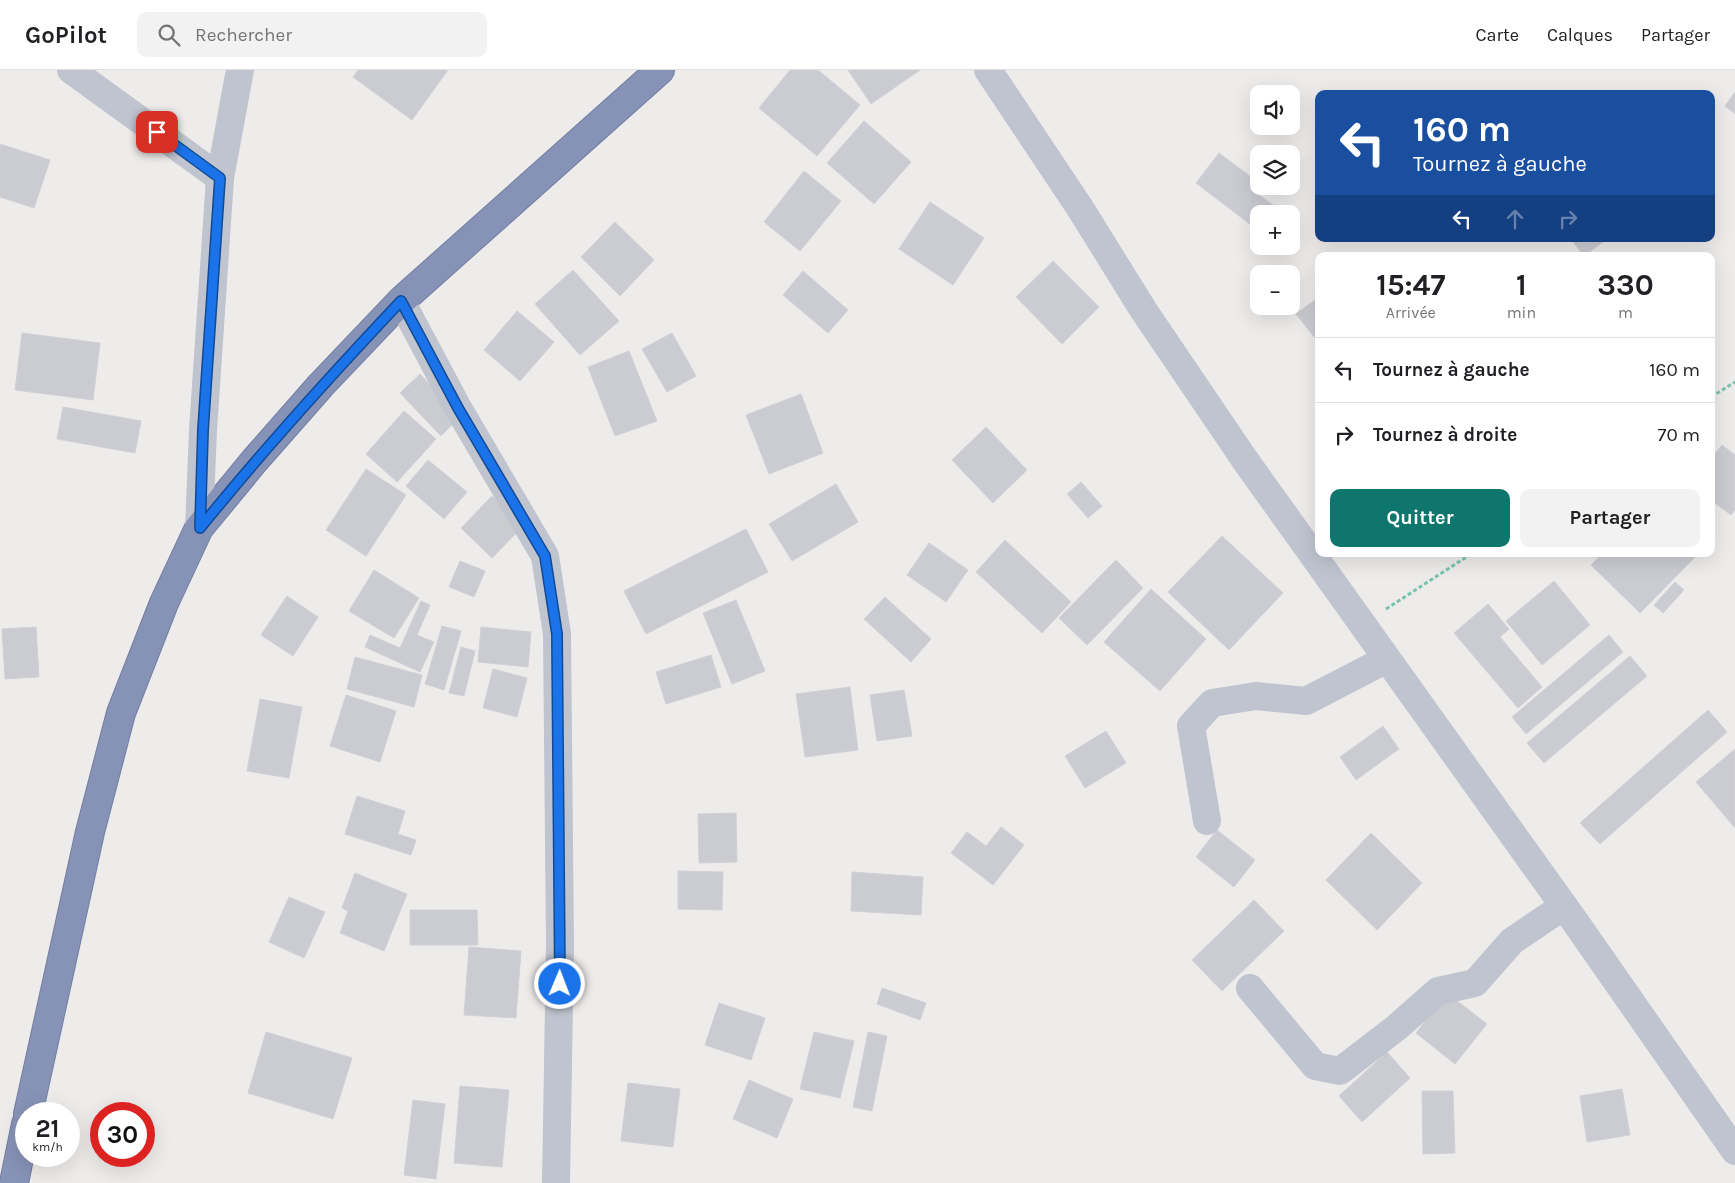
<!DOCTYPE html>
<html lang="fr">
<meta charset="utf-8">
<style>
body{margin:0;font-family:Karla,sans-serif;background:#f2f2f2;color:#202124;height:100vh;display:flex;flex-direction:column;font-size:19px;white-space:nowrap}
*{box-sizing:border-box;margin:0}
p{font-size:16px;color:#757577}
.icon{flex:none;width:28px;height:28px;fill:none;stroke:currentColor;stroke-width:2;stroke-linecap:round;stroke-linejoin:round}
.map{position:relative;flex:1;overflow:hidden}
.panel{position:absolute;left:1315px;top:182px;width:400px;height:305px;display:flex;flex-direction:column;background:#fff;border-radius:10px;box-shadow:0 5px 20px #0002}
.panel>*{flex:none}
.banner{position:absolute;left:1315px;top:20px;width:400px;height:152px;border-radius:10px;box-shadow:0 5px 20px #0002;background:#1a4fa0;color:#fff;overflow:hidden}
.tools{position:absolute;left:1250px;top:15px;display:grid;gap:10px}
.tools a{display:grid;place-items:center;width:50px;height:50px;border-radius:10px;background:#fff;box-shadow:0 5px 20px #0002;font-size:25px}
.speed{position:absolute;left:15px;top:1032px;display:flex;gap:10px;font-size:25px;font-weight:700;text-align:center}
.speed>*{display:grid;place-content:center;width:65px;height:65px;border-radius:50%;background:#fff;box-shadow:0 5px 20px #0002;line-height:1}
.speed small{font-size:12px;font-weight:400}
.speed .limit{border:8px solid #d22;background:#fff;color:#111}
.pin{position:absolute;display:grid;place-items:center;width:42px;height:42px;color:#fff;margin:-21px;border-radius:10px;box-shadow:0 2px 8px #0006}
.me{position:absolute;width:55px;margin:-28px;rotate:1deg;stroke-linejoin:round;filter:drop-shadow(0 0 4px #0008)}
.turn{display:flex;align-items:center;gap:18px;height:105px;padding:0 15px;font-size:22px}
.turn .icon{width:65px;height:65px;stroke-width:2.5}
.turn b{display:block;font-size:35px;line-height:42px}
.lanes{display:flex;align-items:center;height:48px;padding:0 15px;background:#0003;justify-content:center;gap:25px;direction:ltr}
.lanes .off{opacity:.35}
.eta{display:flex;justify-content:space-evenly;align-items:center;height:85px;text-align:center}
.eta b{font-size:30px;font-weight:700;line-height:35px}
.primary-button{display:flex;gap:10px;margin-top:auto;padding:10px 15px}
.primary-button a{flex:1;height:58px;border-radius:10px;background:#0f766e;color:#fff;font-size:20px;font-weight:700;line-height:58px;text-align:center}
.primary-button a+a{background:#f2f2f2;color:#202124}
ul{padding:0;list-style:none}
li{display:flex;align-items:center;gap:15px;height:65px;padding:0 15px;border-top:1px solid #e0e0e0}
li div{flex:1}
li b{display:block;font-size:19px}
li em{font-style:normal}
header{display:flex;align-items:center;gap:30px;box-sizing:border-box;height:70px;padding:0 25px;background:#fff;border-bottom:1px solid #e0e0e0}
header strong{font-size:24px}
nav{display:flex;gap:28px;margin-inline-start:auto;font-size:18px}
.search{width:350px;height:45px;background:#f2f2f2;display:flex;align-items:center;gap:12px;box-sizing:border-box;padding:0 18px;border-radius:10px;color:#757577;font-size:19px}
.map>svg:first-child{display:block}
</style>
<header>
<strong>GoPilot</strong>
<div class="search"><svg class="icon" aria-label="search" viewBox="0 0 24 24"><circle cx="10" cy="10" r="6"/><path d="M15 15l6 6"/></svg>Rechercher</div>
<nav><a>Carte</a><a>Calques</a><a>Partager</a></nav>
</header>
<div class="map">
<svg width="1735" height="1113" viewBox="0 0 1735 1113">
<rect width="100%" height="100%" fill="#eeeceb"/>
<!-- building -->
<g fill="#cbccd2" stroke="#d0d0d6">
<path d="M358,0H448L412,50L353,7Z"/>
<path d="M790,0H818L860,35L817,86L759,38Z"/>
<path d="M848,0H920L871,34Z"/>
<path d="M1735,22V44L1725,36Z"/>
<path d="M864,51L911,92L874,134L827,93Z"/>
<path d="M0,74L50,90L34,138L0,127Z"/>
<path d="M1219,83L1259,113V116L1265,118L1259,125L1273,135L1266,144H1259V154L1255,158L1196,113Z"/>
<path d="M804,101L841,131L800,181L764,152Z"/>
<path d="M930,132L984,168L953,215L899,179Z"/>
<path d="M615,152L654,190L620,226L581,187Z"/>
<path d="M1571,169H1607L1584,186Z"/>
<path d="M1053,191L1099,237L1062,274L1016,227Z"/>
<path d="M573,200L619,251L580,285L535,234Z"/>
<path d="M803,201L848,240L828,263L783,225Z"/>
<path d="M1319,227V273L1296,244Z"/>
<path d="M517,241L554,272L520,311L484,280Z"/>
<path d="M22,263L100,273L93,330L15,320Z"/>
<path d="M672,263L696,306L667,322L642,279Z"/>
<path d="M629,281L657,351L615,366L588,297Z"/>
<path d="M420,304L460,347L441,366L400,323Z"/>
<path d="M801,324L823,383L769,404L746,345Z"/>
<path d="M63,337L141,351L135,383L57,369Z"/>
<path d="M404,341L436,369L397,412L366,384Z"/>
<path d="M986,357L1027,400L993,433L952,390Z"/>
<path d="M1722,375L1735,385V440L1731,445L1711,430V389Z"/>
<path d="M428,390L467,422L444,449L406,416Z"/>
<path d="M366,399L406,425L366,486L326,460Z"/>
<path d="M1081,412L1102,436L1088,448L1067,424Z"/>
<path d="M836,414L858,452L792,491L769,454Z"/>
<path d="M492,426L523,456L492,488L461,458Z"/>
<path d="M746,459L768,502L646,564L624,521Z"/>
<path d="M1222,466L1283,523L1229,580L1168,522Z"/>
<path d="M1005,470L1071,532L1042,563L976,502Z"/>
<path d="M929,473L968,500L946,532L907,505Z"/>
<path d="M1602,484H1698L1640,543L1591,495Z"/>
<path d="M1116,490L1143,518L1087,575L1059,548Z"/>
<path d="M460,491L485,501L474,527L449,517Z"/>
<path d="M374,500L419,528L394,568L349,541Z"/>
<path d="M1554,511L1590,555L1542,595L1506,551Z"/>
<path d="M1675,512L1684,520L1663,543L1654,535Z"/>
<path d="M1151,519L1206,569L1160,621L1104,572Z"/>
<path d="M287,526L318,547L293,586L261,565Z"/>
<path d="M885,527L931,569L911,592L864,549Z"/>
<path d="M736,530L765,601L732,614L703,543Z"/>
<path d="M421,531L430,535L417,565L434,572L420,602L365,577L370,565L400,578Z"/>
<path d="M1488,534L1509,559L1500,567L1542,617L1518,638L1454,563Z"/>
<path d="M442,556L461,561L444,620L425,614Z"/>
<path d="M36,557L39,607L5,609L2,559Z"/>
<path d="M481,557L531,562L528,597L478,592Z"/>
<path d="M1609,565L1623,582L1526,664L1512,647Z"/>
<path d="M461,577L475,581L464,626L449,623Z"/>
<path d="M711,585L721,617L666,634L656,602Z"/>
<path d="M1630,586L1647,606L1544,693L1527,673Z"/>
<path d="M355,587L422,605L414,637L347,619Z"/>
<path d="M493,599L527,608L517,647L483,638Z"/>
<path d="M850,617L858,680L805,687L796,624Z"/>
<path d="M904,620L912,666L877,671L870,625Z"/>
<path d="M346,625L396,641L380,692L330,676Z"/>
<path d="M260,629L302,637L289,708L247,701Z"/>
<path d="M1708,640L1727,662L1600,774L1580,753Z"/>
<path d="M1383,656L1399,679L1356,710L1340,687Z"/>
<path d="M1106,661L1126,693L1085,718L1065,686Z"/>
<path d="M1735,679V758L1696,712Z"/>
<path d="M357,726L405,741L398,764L416,770L411,785L345,764Z"/>
<path d="M736,743L737,792L699,793L698,744Z"/>
<path d="M1001,757L1024,775L993,815L951,783L967,762L986,776Z"/>
<path d="M1217,760L1255,790L1234,817L1196,787Z"/>
<path d="M1371,763L1422,813L1377,860L1326,810Z"/>
<path d="M678,801L723,802L722,840L678,839Z"/>
<path d="M852,802L923,807L921,845L851,841Z"/>
<path d="M355,803L407,824L384,881L340,863L348,841L342,838Z"/>
<path d="M289,827L325,842L304,888L269,872Z"/>
<path d="M1254,830L1284,861L1222,921L1192,890Z"/>
<path d="M410,840H477L478,875H410Z"/>
<path d="M469,877L521,881L516,948L464,945Z"/>
<path d="M882,918L926,933L920,950L877,934Z"/>
<path d="M1447,923L1487,954L1455,994L1416,963Z"/>
<path d="M719,933L765,948L751,990L705,975Z"/>
<path d="M266,962L352,988L333,1049L248,1023Z"/>
<path d="M814,962L854,971L840,1028L800,1019Z"/>
<path d="M868,962L887,966L872,1041L853,1037Z"/>
<path d="M1387,982L1410,1008L1362,1052L1339,1026Z"/>
<path d="M749,1010L793,1029L777,1068L733,1049Z"/>
<path d="M628,1013L680,1019L673,1077L621,1071Z"/>
<path d="M460,1016L509,1020L502,1097L454,1093Z"/>
<path d="M1622,1019L1630,1065L1587,1072L1580,1026Z"/>
<path d="M1422,1021H1453L1455,1083L1423,1084Z"/>
<path d="M413,1030L445,1034L436,1109L404,1105Z"/>
</g>
<g fill="none" stroke-linecap="round" stroke-linejoin="round">
<defs>
<g id="highway">
<path d="M28,1044L90,762L121,643L164,533L199,458L255,390L321,315L401,231L660,0"/>
<path d="M14,1113L26,1054"/>
</g>
</defs>
<!-- highway casing -->
<use href="#highway" stroke="#727ea2" stroke-width="30"/>
<!-- path -->
<g stroke="#78c3af" stroke-width="3" stroke-dasharray="4 2.5" stroke-linecap="butt">
<path d="M1711,327L1735,312"/>
<path d="M1386,539L1471,484"/>
</g>
<!-- street -->
<g stroke="#c0c4cf" stroke-width="28">
<path d="M71,0L220,108"/>
<path d="M988,0L1080,138L1144,241L1245,390L1576,853L1735,1081"/>
<path d="M401,231L458,338L545,486L557,564L560,875L556,1113"/>
<path d="M199,458L203,360L220,108L240,0"/>
<path d="M1207,751L1191,656L1212,633L1256,626L1306,631L1387,589"/>
<path d="M1250,918L1315,996L1340,1001L1396,958L1438,921L1475,913L1512,871L1564,836"/>
</g>
<!-- highway -->
<use href="#highway" stroke="#8793b6" stroke-width="28"/>
</g>
<g fill="none" stroke-linecap="round" stroke-linejoin="round">
<defs>
<path id="route" d="M157,62L220,108L203,360L200,458C264,379 331,305 401,231L458,338L545,486L557,564L560,914"/>
</defs>
<!-- route casing -->
<use href="#route" stroke="#114b97" stroke-width="12"/>
<!-- route -->
<use href="#route" stroke="#1a73e8" stroke-width="9"/>
</g>
</svg>
<div class="tools">
<a><svg class="icon" aria-label="sound" viewBox="0 0 24 24"><path d="M4 9h4l5-4v14l-5-4H4zM17 9q2 3 0 6"/></svg></a>
<a><svg class="icon" aria-label="layers" viewBox="0 0 24 24"><path d="M12 4l9 5-9 5-9-5zM3 14l9 5 9-5"/></svg></a>
<a>+</a>
<a>−</a>
</div>
<div class="speed"><div>21<small>km/h</small></div><div class="limit">30</div></div>
<div class="pin" style="left:157px;top:62px;background:#d93025"><svg class="icon" aria-label="arrive" viewBox="0 0 24 24"><path d="M6 21V4h12l-3 4 3 4H6"/></svg></div>
<svg class="me" style="left:560px;top:914px" viewBox="-20 -20 40 40"><circle r="17" fill="#1a73e8" stroke="#fff" stroke-width="3"/><path d="M0-11L8 9 0 5-8 9z" fill="#fff"/></svg>
<div class="banner">
<div class="turn"><svg class="icon" aria-label="left" viewBox="0 0 24 24"><path d="M17 20v-9H6M10 6l-5 5 5 5"/></svg><div><b>160 m</b>Tournez à gauche</div></div>
<div class="lanes"><svg class="icon" aria-label="left" viewBox="0 0 24 24"><path d="M17 20v-9H6M10 6l-5 5 5 5"/></svg><svg class="icon off" aria-label="ahead" viewBox="0 0 24 24"><path d="M12 20V5M6 11l6-6 6 6"/></svg><svg class="icon off" aria-label="right" viewBox="0 0 24 24"><path d="M7 20v-9h11M14 6l5 5-5 5"/></svg></div>
</div>
<section class="panel">
<div class="eta">
<div><b>15:47</b><p>Arrivée</p></div>
<div><b>1</b><p>min</p></div>
<div><b>330</b><p>m</p></div>
</div>
<ul>
<li><svg class="icon" aria-label="left" viewBox="0 0 24 24"><path d="M17 20v-9H6M10 6l-5 5 5 5"/></svg><div><b>Tournez à gauche</b></div><em>160 m</em></li>
<li><svg class="icon" aria-label="right" viewBox="0 0 24 24"><path d="M7 20v-9h11M14 6l5 5-5 5"/></svg><div><b>Tournez à droite</b></div><em>70 m</em></li>
</ul>
<div class="primary-button"><a>Quitter</a><a>Partager</a></div>
</section>
</div>
